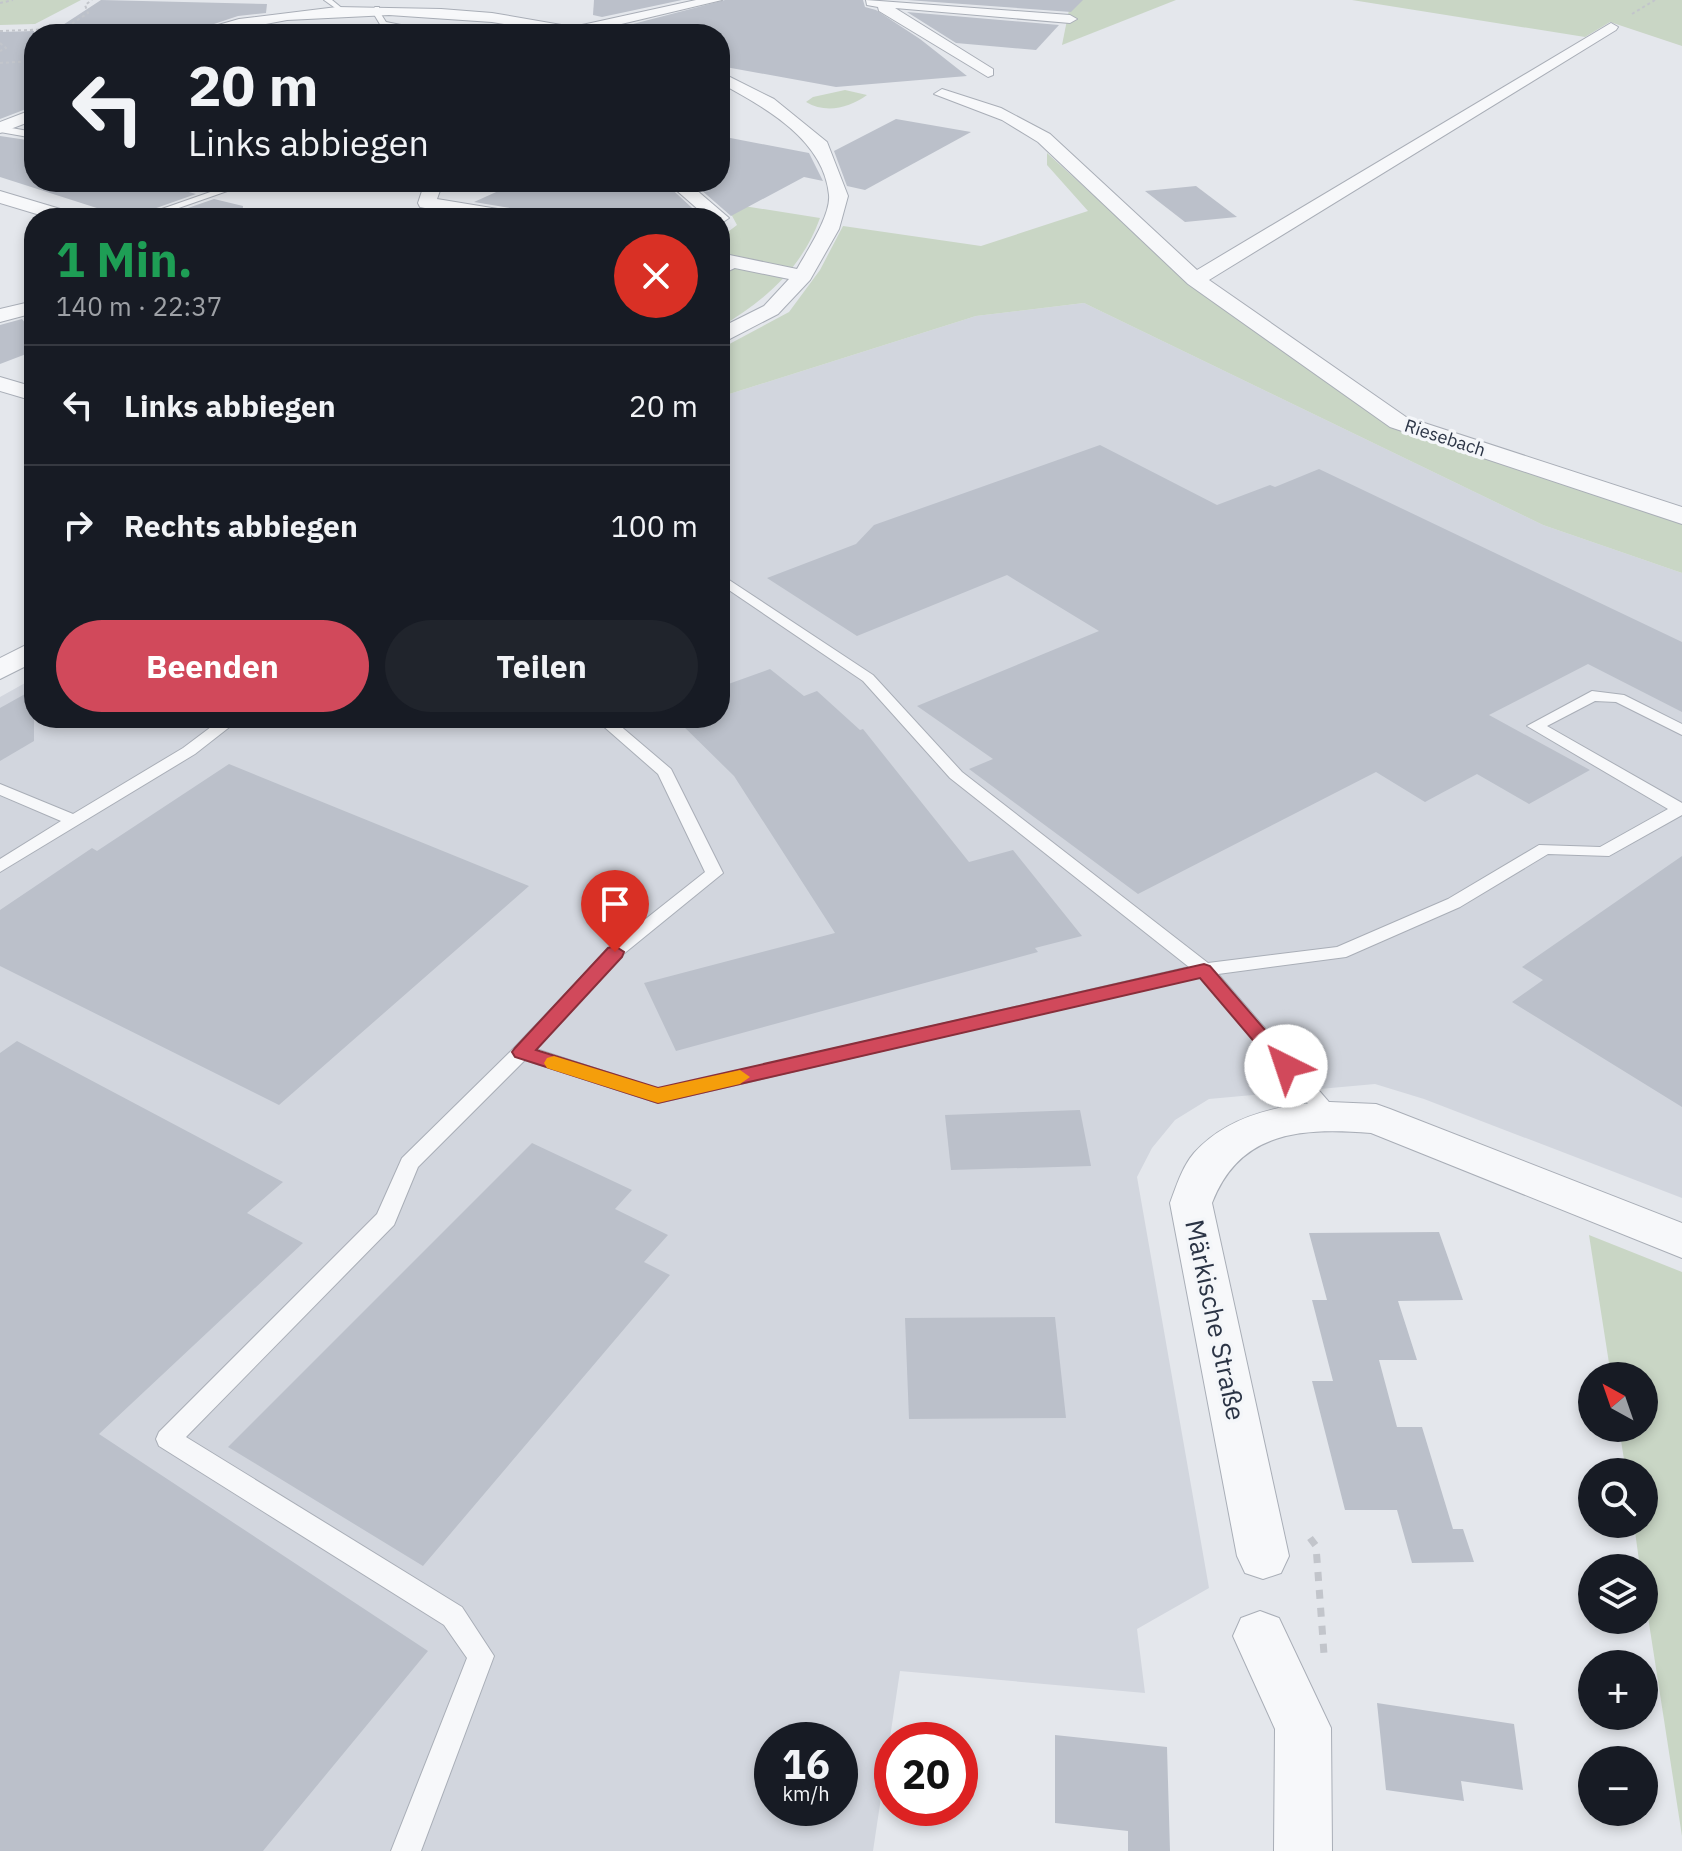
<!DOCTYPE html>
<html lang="de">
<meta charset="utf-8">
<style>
body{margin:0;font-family:"IBM Plex Sans",sans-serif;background:#20242c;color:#f1f3f6;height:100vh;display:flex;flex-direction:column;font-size:30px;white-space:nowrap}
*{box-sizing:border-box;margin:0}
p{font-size:26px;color:#9ea1a6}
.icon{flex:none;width:44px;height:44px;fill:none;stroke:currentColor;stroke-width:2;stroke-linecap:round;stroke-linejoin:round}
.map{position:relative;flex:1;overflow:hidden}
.sheet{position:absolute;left:24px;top:208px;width:706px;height:520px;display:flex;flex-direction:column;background:#171b24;border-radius:32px;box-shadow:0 4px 12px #0003}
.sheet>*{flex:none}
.banner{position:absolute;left:24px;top:24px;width:706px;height:168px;border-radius:32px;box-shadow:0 4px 12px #0003;background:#171b24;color:#f1f3f6;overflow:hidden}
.needle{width:52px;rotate:320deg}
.tools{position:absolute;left:1578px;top:1362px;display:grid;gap:16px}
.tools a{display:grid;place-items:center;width:80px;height:80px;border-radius:50%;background:#171b24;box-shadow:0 4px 12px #0003;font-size:40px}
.speed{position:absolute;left:754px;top:1722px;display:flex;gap:16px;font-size:40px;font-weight:700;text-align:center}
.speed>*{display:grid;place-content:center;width:104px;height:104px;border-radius:50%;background:#171b24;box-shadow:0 4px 12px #0003;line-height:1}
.speed small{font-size:20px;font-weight:400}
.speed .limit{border:12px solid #d22;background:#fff;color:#111}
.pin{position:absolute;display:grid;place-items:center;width:68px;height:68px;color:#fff;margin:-82px -34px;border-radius:50% 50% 50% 0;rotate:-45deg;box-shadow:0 0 8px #0007}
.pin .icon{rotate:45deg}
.me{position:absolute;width:88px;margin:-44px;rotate:319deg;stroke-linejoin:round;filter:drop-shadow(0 0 6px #0008)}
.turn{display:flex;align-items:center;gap:28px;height:168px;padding:0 32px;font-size:36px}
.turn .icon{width:104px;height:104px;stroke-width:2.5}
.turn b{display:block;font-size:56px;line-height:68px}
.round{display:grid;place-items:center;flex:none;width:84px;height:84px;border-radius:42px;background:#20242c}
.head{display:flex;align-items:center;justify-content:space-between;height:136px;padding:0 32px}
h1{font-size:48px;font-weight:700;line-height:60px;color:#1e9e55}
.action{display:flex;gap:16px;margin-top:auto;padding:16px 32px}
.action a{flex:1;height:92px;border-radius:48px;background:#d1495b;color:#fff;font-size:32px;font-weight:700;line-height:92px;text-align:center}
.action a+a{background:#20242c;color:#f1f3f6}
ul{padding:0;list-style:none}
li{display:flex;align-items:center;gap:24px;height:120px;padding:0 32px;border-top:2px solid #363941}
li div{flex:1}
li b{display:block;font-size:30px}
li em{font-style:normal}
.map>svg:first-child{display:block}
</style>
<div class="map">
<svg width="1682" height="1851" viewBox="0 0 1682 1851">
<rect width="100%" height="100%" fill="#e4e7ec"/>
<!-- built -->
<path fill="#d2d6de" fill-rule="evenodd" d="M1084,303L1543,525L1682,573V1198L1424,1099L1375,1084L1209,1099L1175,1120L1152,1148L1137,1177L1209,1588L1137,1629L1145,1693L900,1671L873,1851H0V697L34,678V718H720V397L976,316ZM772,1740H840V1808H772Z"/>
<!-- green -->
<g fill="#c9d6c5">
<path d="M0,0H81L35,24L0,25Z"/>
<path d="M1071,0H1176L1062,45Z"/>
<path d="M1352,0H1682V46L1610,22L1585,37Z"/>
<path d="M845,90L867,95C849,108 826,114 806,102L813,97Z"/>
<path d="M1047,153L1179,273L1393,424L1682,524V573L1543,525L1084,303L976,316L720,397V349L789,312L820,270L843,226L981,246L1088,211L1047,165Z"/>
<path d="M725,203L820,218C802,268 765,301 720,327V277L751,259L720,253V238L737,225Z"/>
<path d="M1589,1235L1682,1272V1836L1644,1591V1568H1640L1634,1524H1644V1472H1626L1619,1428H1644V1376H1611Z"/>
</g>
<!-- building -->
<g fill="#bbc0ca">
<path d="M101,0L267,4L266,13L238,16L184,34H49Z"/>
<path d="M594,0H682L602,17L593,15Z"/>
<path d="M725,0H863L865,7L876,10L920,39L967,76L836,87L720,66V34H678L633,24Z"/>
<path d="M907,0H1083L1071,12Z"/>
<path d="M907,12L1059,25L1036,50L956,43Z"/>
<path d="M34,31V106L0,119V32Z"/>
<path d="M896,119L971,132L865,190L847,186L834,151Z"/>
<path d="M0,136L34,141V182H152L196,194L128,218L0,177Z"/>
<path d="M720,136L809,153L823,181L804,177L731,216L692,182H720Z"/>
<path d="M518,182H664L703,218H528L516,209L474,202Z"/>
<path d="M1196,186L1237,217L1185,222L1145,191Z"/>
<path d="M214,199L243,206L242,218H159Z"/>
<path d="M22,319L34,334V351L0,364V325Z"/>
<path d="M1100,445L1217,505L1270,485L1275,487L1319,469L1682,642V712L1588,664L1489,715L1590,770L1529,804L1477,774L1425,802L1376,772L1138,894L969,769L993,759L917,706L1099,631L1007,575L857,636L767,578L856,544L874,525Z"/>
<path d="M770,669L804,696L817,691L860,730L863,729L969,862L1013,850L1082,936L1035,948L1038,952L676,1051L644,983L835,933L734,776L675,718H720V687Z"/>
<path d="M34,689V741L0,761V708Z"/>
<path d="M229,764L529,886L279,1105L0,966V910L92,848L97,851Z"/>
<path d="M1682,856V1107L1512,1002L1543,980L1522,967Z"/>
<path d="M17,1041L283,1182L247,1213L303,1243L99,1434L428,1651L263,1851H0V1053Z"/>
<path d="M1080,1110L1091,1166L951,1170L945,1115Z"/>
<path d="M532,1143L632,1190L615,1209L668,1235L644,1262L670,1275L423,1566L228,1447Z"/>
<path d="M1439,1232L1463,1300L1398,1301L1417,1360H1379L1397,1427H1422L1453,1529H1463L1474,1562L1412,1563L1397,1510H1345L1312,1381H1333L1312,1300H1327L1309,1233Z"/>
<path d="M1055,1317L1066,1418L909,1419L905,1318Z"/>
<path d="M1377,1703L1514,1724L1523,1790L1461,1781L1464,1801L1386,1790Z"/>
<path d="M1055,1735L1167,1747L1170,1851H1128V1831L1055,1823Z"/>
</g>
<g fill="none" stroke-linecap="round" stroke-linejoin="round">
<defs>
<g id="lane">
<path d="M324,0H332L343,9L338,10Z"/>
<path d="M375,7H379V11L386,22L436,32L431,34L381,26L372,11Z"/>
<path d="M0,126L34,132V138L0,132Z"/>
<path d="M239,182H253L150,218H136Z"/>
<path d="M737,260L742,263L741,265L720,275V268Z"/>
<path d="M720,574L873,675L962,772L1208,963L1337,947L1448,899L1539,845L1600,847L1668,809L1527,726L1592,691L1624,695L1682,724V735L1616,702L1595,701L1547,726L1682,803V815L1609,856L1548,854L1460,907L1346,957L1218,974L1335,1109L1338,1114L1335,1119H1321L1200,977L658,1103L525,1060L418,1167L394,1225L186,1437L462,1607L494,1656L421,1851H391L467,1658L444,1625L159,1446L156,1439L159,1432L377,1214L402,1158L515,1047L609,948L705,872L658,774L594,718H611L671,769L723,873L621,956L536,1049L658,1089L1189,967L950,778L863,681L720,584Z"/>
<path d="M223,718H241L195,754L0,872V859L61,821L0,795V784L73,814L183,748Z"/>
</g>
<g id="street">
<path d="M696,0H722L592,31L593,34H565L492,22L389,15L287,20L212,34H187L239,19L337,7L441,9L492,13L573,27Z"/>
<path d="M866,0L1070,15L1077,19L1070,23L895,8L993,69V75L988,77L879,11L878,7L867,5Z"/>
<path d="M1611,23L1618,27L1616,30L1209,280L1406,417L1682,507V524L1390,427L1188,284L1038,142L1002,120L934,94L942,89L1001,108L1050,134L1197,270Z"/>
<path d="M720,72L774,99L827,142L848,196L839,229L810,280L778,314L720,344V328L764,306L789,279L720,265V253L797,269C807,251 831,215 829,195C824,139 764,107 720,83Z"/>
<path d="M34,109V120L0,133V122Z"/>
<path d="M425,182H443L437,199L516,212L525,218H474L420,207L418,203Z"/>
<path d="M667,182H687L729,218L720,224V218H708Z"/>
<path d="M0,191L77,214L79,218H50L0,203Z"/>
<path d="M34,301V313L0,322V309Z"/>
<path d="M0,377L34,387V401L0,391Z"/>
<path d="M34,641V662L0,679V658Z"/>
<path d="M1330,1102L1376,1104L1390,1109L1682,1223V1258L1371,1133C1303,1128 1240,1130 1212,1203L1289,1556L1281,1573L1263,1579L1245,1573L1237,1556L1170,1203C1176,1187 1182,1167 1194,1153C1228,1115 1281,1104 1330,1102Z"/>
<path d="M1260,1611L1279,1618L1331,1728L1332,1851H1274L1275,1729L1233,1636L1241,1618Z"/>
</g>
</defs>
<!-- lane casing -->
<use href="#lane" stroke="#a9aeb7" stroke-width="2"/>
<!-- street casing -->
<use href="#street" stroke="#a9aeb7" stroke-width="2"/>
<!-- path-far1 -->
<g stroke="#c2c5cb" stroke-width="2" stroke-dasharray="3 3" stroke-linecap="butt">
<path d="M0,3L13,0"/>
<path d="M1632,14L1655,0"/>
<path d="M67,27L88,13L85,5L92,0"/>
<path d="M0,31L167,25"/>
<path d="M0,43L6,48L0,51"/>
<path d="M0,63L34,61"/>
</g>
<!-- path -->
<path stroke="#c2c5cb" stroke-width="7" stroke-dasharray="9 9" stroke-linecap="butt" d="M1310,1538L1316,1546L1324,1654"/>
<!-- lane -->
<use href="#lane" fill="#f7f8fa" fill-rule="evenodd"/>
<!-- street -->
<use href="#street" fill="#f7f8fa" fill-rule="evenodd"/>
</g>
<!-- route -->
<path fill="#d1495b" stroke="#882f3b" stroke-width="2" d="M615,946L624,952L622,957L536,1050L658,1088L1204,964L1210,966L1296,1066L1286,1073L1279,1071L1200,978L658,1103L515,1057L512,1052L515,1048L608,948Z"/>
<!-- slow -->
<path fill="#f59e0b" d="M554,1056L658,1088L740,1070L750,1077L740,1084L658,1103L547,1068L544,1063L547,1058Z"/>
<g text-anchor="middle" stroke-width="7" stroke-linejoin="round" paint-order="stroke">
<!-- far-street labels -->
<g font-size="18" fill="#2b3445" stroke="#f4f6f9">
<text transform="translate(1445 438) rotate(18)" y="6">Riesebach</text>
</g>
<!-- near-street labels -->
<g font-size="26" fill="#2b3445" stroke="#f4f6f9">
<text transform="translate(1215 1320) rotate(78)" y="9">Märkische Straße</text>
</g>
</g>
</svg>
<div class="tools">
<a><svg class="needle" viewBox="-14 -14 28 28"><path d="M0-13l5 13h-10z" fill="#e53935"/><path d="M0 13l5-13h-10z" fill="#9ea1a6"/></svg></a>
<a><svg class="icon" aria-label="search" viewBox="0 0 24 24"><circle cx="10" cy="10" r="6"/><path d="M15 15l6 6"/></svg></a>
<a><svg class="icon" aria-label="layers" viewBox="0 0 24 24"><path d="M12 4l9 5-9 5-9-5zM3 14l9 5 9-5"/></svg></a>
<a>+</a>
<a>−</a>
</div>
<div class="speed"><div>16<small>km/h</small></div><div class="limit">20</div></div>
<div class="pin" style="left:615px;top:952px;background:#d93025"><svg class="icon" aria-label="arrive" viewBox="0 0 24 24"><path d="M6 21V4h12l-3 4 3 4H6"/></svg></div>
<svg class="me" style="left:1286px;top:1066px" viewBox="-20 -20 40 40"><circle r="19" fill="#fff"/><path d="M0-13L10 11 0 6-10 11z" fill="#d1495b"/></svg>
<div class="banner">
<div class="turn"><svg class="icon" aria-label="left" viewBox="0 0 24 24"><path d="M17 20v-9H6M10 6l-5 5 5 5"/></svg><div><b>20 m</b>Links abbiegen</div></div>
</div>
<section class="sheet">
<div class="head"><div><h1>1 Min.</h1><p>140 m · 22:37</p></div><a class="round" style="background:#d93025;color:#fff"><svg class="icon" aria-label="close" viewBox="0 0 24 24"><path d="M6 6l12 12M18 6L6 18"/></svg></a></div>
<ul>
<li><svg class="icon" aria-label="left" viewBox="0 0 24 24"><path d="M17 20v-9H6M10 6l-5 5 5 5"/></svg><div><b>Links abbiegen</b></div><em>20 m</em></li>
<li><svg class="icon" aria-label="right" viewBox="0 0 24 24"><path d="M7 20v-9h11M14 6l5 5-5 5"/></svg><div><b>Rechts abbiegen</b></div><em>100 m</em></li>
</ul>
<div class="action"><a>Beenden</a><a>Teilen</a></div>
</section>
</div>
